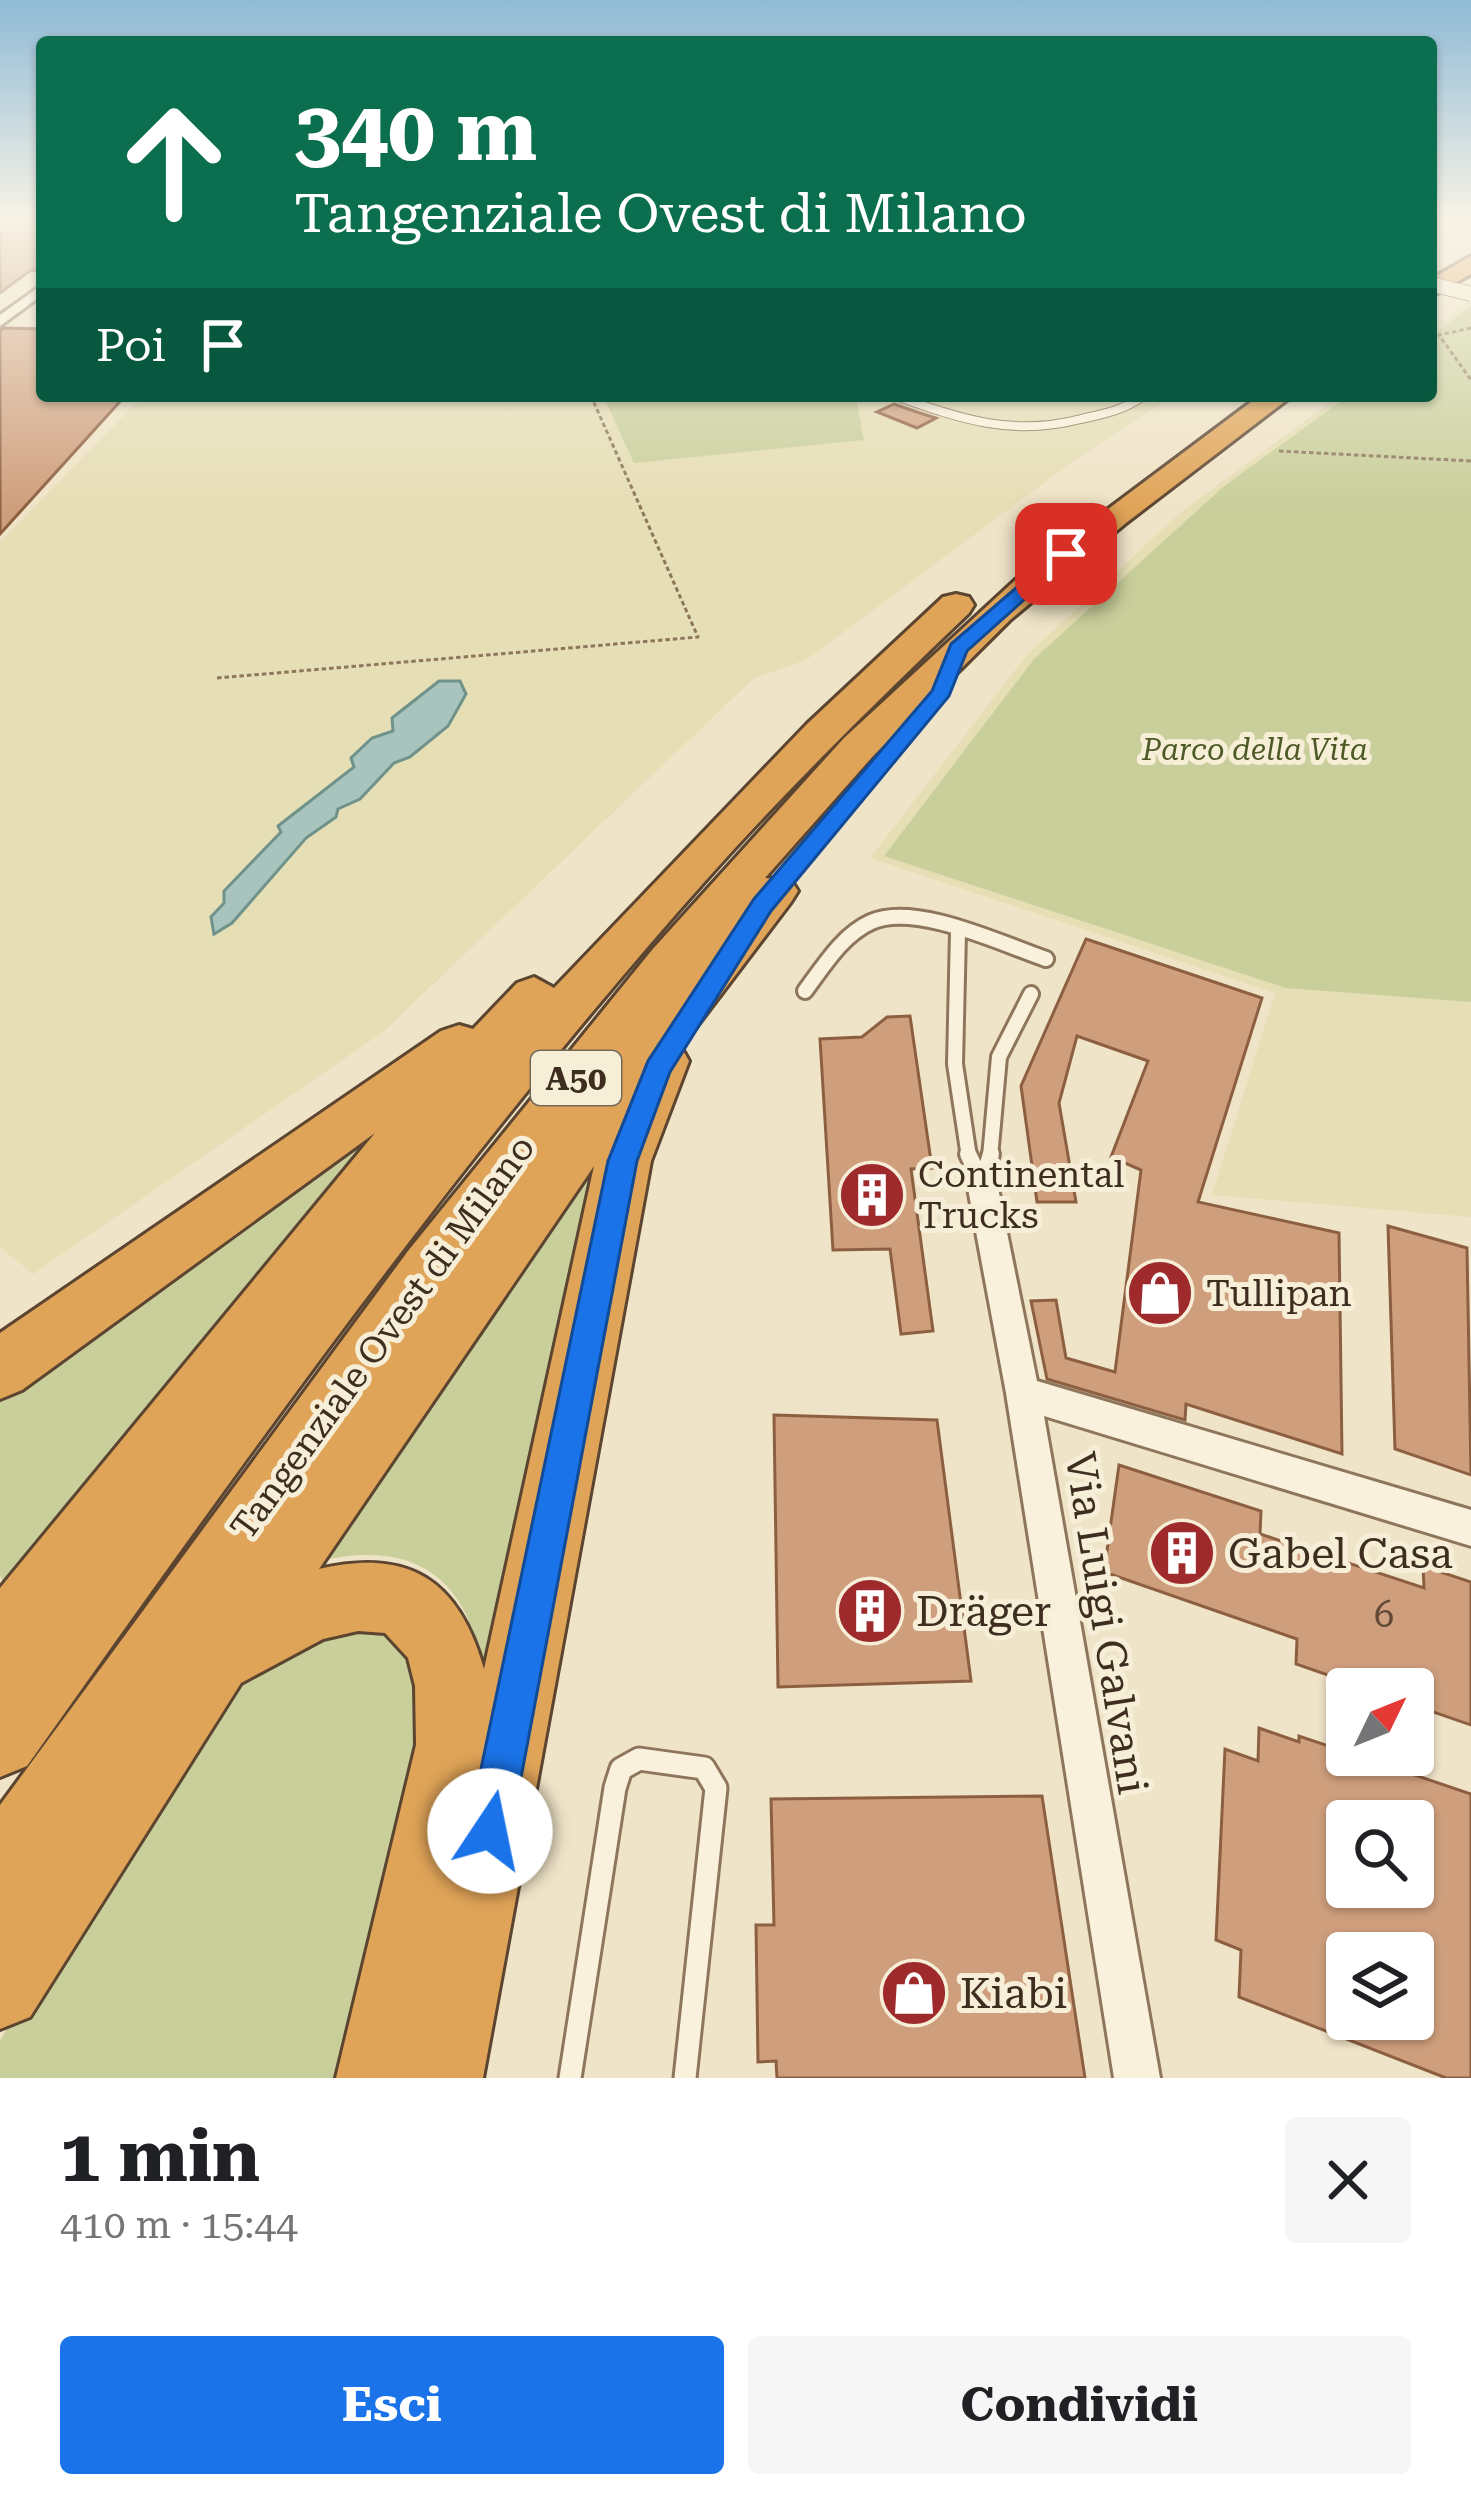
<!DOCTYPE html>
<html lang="it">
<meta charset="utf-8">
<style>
body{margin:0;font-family:"Roboto Serif",serif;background:#f6f6f6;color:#202124;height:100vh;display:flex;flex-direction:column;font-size:45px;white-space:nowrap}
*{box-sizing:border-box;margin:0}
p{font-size:39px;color:#757577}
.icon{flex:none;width:66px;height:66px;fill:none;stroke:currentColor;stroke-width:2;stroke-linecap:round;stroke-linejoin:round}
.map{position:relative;height:2078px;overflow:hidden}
.panel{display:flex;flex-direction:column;background:#fff;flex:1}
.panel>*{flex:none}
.guide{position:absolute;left:36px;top:36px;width:1401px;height:366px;border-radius:12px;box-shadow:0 3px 9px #0004;background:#0b6e4f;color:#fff;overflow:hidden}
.needle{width:78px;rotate:47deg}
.controls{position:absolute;left:1326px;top:1668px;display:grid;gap:24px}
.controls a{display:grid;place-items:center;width:108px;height:108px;border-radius:12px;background:#fff;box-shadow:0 3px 9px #0004;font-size:60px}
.pin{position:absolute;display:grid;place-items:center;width:102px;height:102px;color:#fff;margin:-51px;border-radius:24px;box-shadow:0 6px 18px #0006}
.me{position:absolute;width:132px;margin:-66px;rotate:11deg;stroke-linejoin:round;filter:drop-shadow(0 0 9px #0008)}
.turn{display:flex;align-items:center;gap:42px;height:252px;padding:0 60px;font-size:54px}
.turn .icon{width:156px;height:156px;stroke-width:2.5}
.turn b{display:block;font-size:84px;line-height:102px}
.then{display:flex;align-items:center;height:114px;padding:0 60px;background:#0003;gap:24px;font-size:45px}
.round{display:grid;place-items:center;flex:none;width:126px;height:126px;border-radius:12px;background:#f6f6f6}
.summary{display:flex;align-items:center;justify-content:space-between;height:204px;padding:0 60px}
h1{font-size:72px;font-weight:700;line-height:90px}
.button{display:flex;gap:24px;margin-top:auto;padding:24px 60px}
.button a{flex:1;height:138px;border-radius:12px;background:#1a73e8;color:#fff;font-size:48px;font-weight:700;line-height:138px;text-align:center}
.button a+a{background:#f6f6f6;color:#202124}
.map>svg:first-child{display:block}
</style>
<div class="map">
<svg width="1471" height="2078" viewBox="0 0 1471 2078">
<rect width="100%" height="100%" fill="#f0e4c8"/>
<!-- farmland -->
<g fill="#e6deb5" fill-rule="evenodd">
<path d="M1471,299V1217L1212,1195L1275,993L870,858L1026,656L1181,512L1339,396H1431V329Z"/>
<path d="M143,396H602L635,463L864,439L856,396H1173L1076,459L806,660L754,678L383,1032L33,1274L0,1247V542ZM439,681L454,713L448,726L410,757L393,762L360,799L338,809L336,817L306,838L232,923L211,917L224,903V891L281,831L278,827L355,766L393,731L392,718Z"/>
</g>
<!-- green -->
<g fill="#c9cf9b">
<path d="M1471,306V1002L1286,988L884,856L1034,659L1223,487L1348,396H1431V336Z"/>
<path d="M603,396H856L864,440L634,463Z"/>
<path d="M398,1106L13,1600L0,1576V1384Z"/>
<path d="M601,1134L484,1680C472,1582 419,1538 320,1561Z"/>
<path d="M344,1604L439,1669L362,2078H0V2040L217,1692Z"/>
</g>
<!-- water -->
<path fill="#a9c4bc" stroke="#6f938a" stroke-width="3" d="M439,681H460L466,694L448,726L410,757L394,763L360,799L338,809L336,817L306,838L232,923L214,934L211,917L224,903V891L281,832L278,826L354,767L351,758L372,738L393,731L392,718Z"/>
<!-- building -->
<g fill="#cf9f7d" stroke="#8d5f41" stroke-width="3" fill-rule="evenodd">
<path d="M42,216V271L31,270L0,293V217Z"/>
<path d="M5,328L42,329V396H125L0,534V330Z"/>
<path d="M894,404L917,412L936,418L917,428L877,412Z"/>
<path d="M1086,939L1262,998L1198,1202L1339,1233L1342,1454L1186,1404L1185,1420L1047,1379L1031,1301L1056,1300L1066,1358L1115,1372L1141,1170L1111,1157L1148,1061L1077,1036L1059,1103L1076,1202H1037L1021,1086Z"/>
<path d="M910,1016L932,1168L911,1169L933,1331L901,1334L890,1249L833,1250L820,1039L862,1037L887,1017Z"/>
<path d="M1388,1226L1467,1248L1471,1475L1395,1449Z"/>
<path d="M774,1415L937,1420L971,1681L778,1687Z"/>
<path d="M1119,1465L1261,1511L1260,1534L1424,1588L1423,1566L1471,1582V1725L1413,1705V1689H1368L1296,1664L1297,1639L1104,1572Z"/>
<path d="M1259,1728L1299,1742V1736L1471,1794V2078H1446L1239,1997L1241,1950L1216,1940L1225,1749L1258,1761ZM1347,1821H1413V1887H1347ZM1347,1953H1413V2019H1347Z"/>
<path d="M1042,1796L1085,2078H777L776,2061L758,2062L756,1925H774L771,1799Z"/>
</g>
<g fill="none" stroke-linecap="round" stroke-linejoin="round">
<defs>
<path id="service-far3" d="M896,396C961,419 1012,437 1081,419C1104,414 1124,410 1143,396"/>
<g id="service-far2">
<path d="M958,932L955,1064L969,1157"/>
<path d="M805,991C823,967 842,935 871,922C915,902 1002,944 1046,959"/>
<path d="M990,1157L999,1057L1031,994"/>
</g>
<path id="service-far1" d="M968,1154L982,1183L991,1154"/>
<path id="service" d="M570,2078L615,1788L621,1769L639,1759L704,1768L716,1788L685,2078"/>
<g id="minor">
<path d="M42,285V295L0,326V315Z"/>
<path d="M982,1170L993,1174L997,1183L1037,1381L1471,1510V1546L1044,1416L1160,2078H1114L1006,1393L967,1183L971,1174Z"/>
</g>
<g id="motorway">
<path d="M1471,256V274L1431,297V279Z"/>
<path d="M1259,396H1292L1126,523L1010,620L873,756L765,878L791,880L798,891L791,902L681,1047L689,1061L651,1161L483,2078H336L416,1745L415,1686L408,1658L385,1633L358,1631L323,1639L241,1683L30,2017L0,2029V1805L408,1251L652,950L844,738L1024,572ZM594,1166L484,1669C459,1580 409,1548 319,1569Z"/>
<path d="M956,594L969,597L974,605L969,613C879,699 790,786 707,879C459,1157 243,1462 27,1766L0,1777V1588L375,1133L22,1390L0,1399V1333L441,1031L459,1025L473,1029L517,983L534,977L554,988L807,724L943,597Z"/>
</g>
</defs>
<!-- service-far3 casing -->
<use href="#service-far3" stroke="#8d765c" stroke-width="10"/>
<!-- service-far2 casing -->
<use href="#service-far2" stroke="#8d765c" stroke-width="20"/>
<!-- service-far1 casing -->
<use href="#service-far1" stroke="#8d765c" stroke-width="22"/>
<!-- service casing -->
<use href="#service" stroke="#8d765c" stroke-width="27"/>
<!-- minor casing -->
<use href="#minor" stroke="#8d765c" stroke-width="6"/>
<!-- motorway casing -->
<use href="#motorway" stroke="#5b4430" stroke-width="6"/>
<!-- path -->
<g stroke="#8d765c" stroke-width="3" stroke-dasharray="4.5 3" stroke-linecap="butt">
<path d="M1471,328L1439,335L1471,380"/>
<path d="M1279,451L1471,461"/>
<path d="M217,678L698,637L591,396"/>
</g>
<!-- service-far3 -->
<use href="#service-far3" stroke="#faf1dc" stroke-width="8"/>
<!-- service-far2 -->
<use href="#service-far2" stroke="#faf1dc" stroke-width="14"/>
<!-- service-far1 -->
<use href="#service-far1" stroke="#faf1dc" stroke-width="16"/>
<!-- service -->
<use href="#service" stroke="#faf1dc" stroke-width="21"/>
<!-- minor -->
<use href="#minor" fill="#faf1dc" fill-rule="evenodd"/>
<!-- motorway -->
<use href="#motorway" fill="#e0a458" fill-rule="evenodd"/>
<defs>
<path id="minor-bridge" d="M1431,284L1471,294"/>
</defs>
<!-- minor-bridge casing -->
<use href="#minor-bridge" stroke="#8d765c" stroke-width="16" stroke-linecap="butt"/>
<!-- minor-bridge -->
<use href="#minor-bridge" stroke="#faf1dc" stroke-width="14"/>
</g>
<!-- sky -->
<linearGradient id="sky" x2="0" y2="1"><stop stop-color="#8fbad6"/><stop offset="0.43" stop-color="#f8f3e6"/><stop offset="1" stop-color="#f8f3e6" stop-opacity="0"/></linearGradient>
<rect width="1471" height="507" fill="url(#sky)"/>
<!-- route -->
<path fill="#1a73e8" stroke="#114b97" stroke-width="3" d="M1060,550L1075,554L967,651L949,696L771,911L670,1072L637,1161L511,1831L505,1846L490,1852L475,1846L468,1831L608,1161L648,1061L754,899L932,691L951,644Z"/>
<!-- icons -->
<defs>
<symbol id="building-disc" viewBox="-11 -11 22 22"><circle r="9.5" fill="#9e2a2b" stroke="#f7eed8"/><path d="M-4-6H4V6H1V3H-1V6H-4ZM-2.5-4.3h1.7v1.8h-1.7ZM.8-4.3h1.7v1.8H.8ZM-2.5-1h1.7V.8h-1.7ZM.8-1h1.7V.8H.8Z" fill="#fff"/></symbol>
<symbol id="shop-disc" viewBox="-11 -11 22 22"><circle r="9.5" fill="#9e2a2b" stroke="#f7eed8"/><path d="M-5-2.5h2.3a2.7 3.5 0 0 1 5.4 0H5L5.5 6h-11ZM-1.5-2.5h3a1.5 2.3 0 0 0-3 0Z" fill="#fff"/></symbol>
</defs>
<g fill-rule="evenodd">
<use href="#building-disc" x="834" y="1157" width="76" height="76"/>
<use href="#shop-disc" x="1122" y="1255" width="76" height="76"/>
<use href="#building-disc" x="1144" y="1515" width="76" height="76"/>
<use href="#building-disc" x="832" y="1573" width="76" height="76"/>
<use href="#shop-disc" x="876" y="1955" width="76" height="76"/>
</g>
<g text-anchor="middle" stroke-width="10" stroke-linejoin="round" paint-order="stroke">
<!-- far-park labels -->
<g font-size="30" font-style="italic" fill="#4d5a26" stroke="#f7eed8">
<text x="1255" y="760">Parco della Vita</text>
</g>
<!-- shield labels -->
<rect fill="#f7eed8" stroke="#756857" stroke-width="3" x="531" y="1051" width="90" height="54" rx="9"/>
<g font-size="33" font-weight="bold" fill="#3d2e20">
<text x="576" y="1090">A50</text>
</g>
<!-- poi labels -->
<g font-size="36" fill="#3d2e20" stroke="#f7eed8" text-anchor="start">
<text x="918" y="1187">Continental<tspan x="918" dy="41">Trucks</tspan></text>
<text x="1206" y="1306">Tullipan</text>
</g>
<!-- street labels -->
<g font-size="36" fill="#3d2e20" stroke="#f7eed8">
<text transform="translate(382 1337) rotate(-54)" y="13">Tangenziale Ovest di Milano</text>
</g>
<!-- near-number labels -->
<g font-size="36" fill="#624a37">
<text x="1384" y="1627">6</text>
</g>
<!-- near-poi labels -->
<g font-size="42" fill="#3d2e20" stroke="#f7eed8" text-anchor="start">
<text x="1228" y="1568">Gabel Casa</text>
<text x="916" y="1626">Dräger</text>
<text x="960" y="2008">Kiabi</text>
</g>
<!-- near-street labels -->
<g font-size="42" fill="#3d2e20" stroke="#f7eed8">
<text transform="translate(1107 1623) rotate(81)" y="15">Via Luigi Galvani</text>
</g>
</g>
</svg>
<div class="controls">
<a><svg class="needle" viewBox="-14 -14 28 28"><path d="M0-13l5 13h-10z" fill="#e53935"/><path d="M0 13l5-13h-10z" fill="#757577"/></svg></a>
<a><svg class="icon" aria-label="search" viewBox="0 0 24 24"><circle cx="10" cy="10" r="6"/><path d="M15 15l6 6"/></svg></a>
<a><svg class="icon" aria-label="layers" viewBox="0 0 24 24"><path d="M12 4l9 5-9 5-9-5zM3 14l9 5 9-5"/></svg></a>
</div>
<div class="pin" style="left:1066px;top:554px;background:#d93025"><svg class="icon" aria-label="arrive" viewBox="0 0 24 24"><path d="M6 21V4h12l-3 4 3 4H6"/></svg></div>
<svg class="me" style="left:490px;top:1831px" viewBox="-20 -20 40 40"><circle r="19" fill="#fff"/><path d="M0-13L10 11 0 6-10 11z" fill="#1a73e8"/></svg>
<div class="guide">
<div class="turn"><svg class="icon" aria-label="ahead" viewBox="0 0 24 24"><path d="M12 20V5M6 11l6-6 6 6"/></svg><div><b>340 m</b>Tangenziale Ovest di Milano</div></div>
<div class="then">Poi<svg class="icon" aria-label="arrive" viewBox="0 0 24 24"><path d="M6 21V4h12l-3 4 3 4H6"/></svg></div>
</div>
</div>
<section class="panel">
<div class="summary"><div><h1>1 min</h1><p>410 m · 15:44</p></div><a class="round"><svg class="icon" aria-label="close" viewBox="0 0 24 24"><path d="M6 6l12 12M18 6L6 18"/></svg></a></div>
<div class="button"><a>Esci</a><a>Condividi</a></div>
</section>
